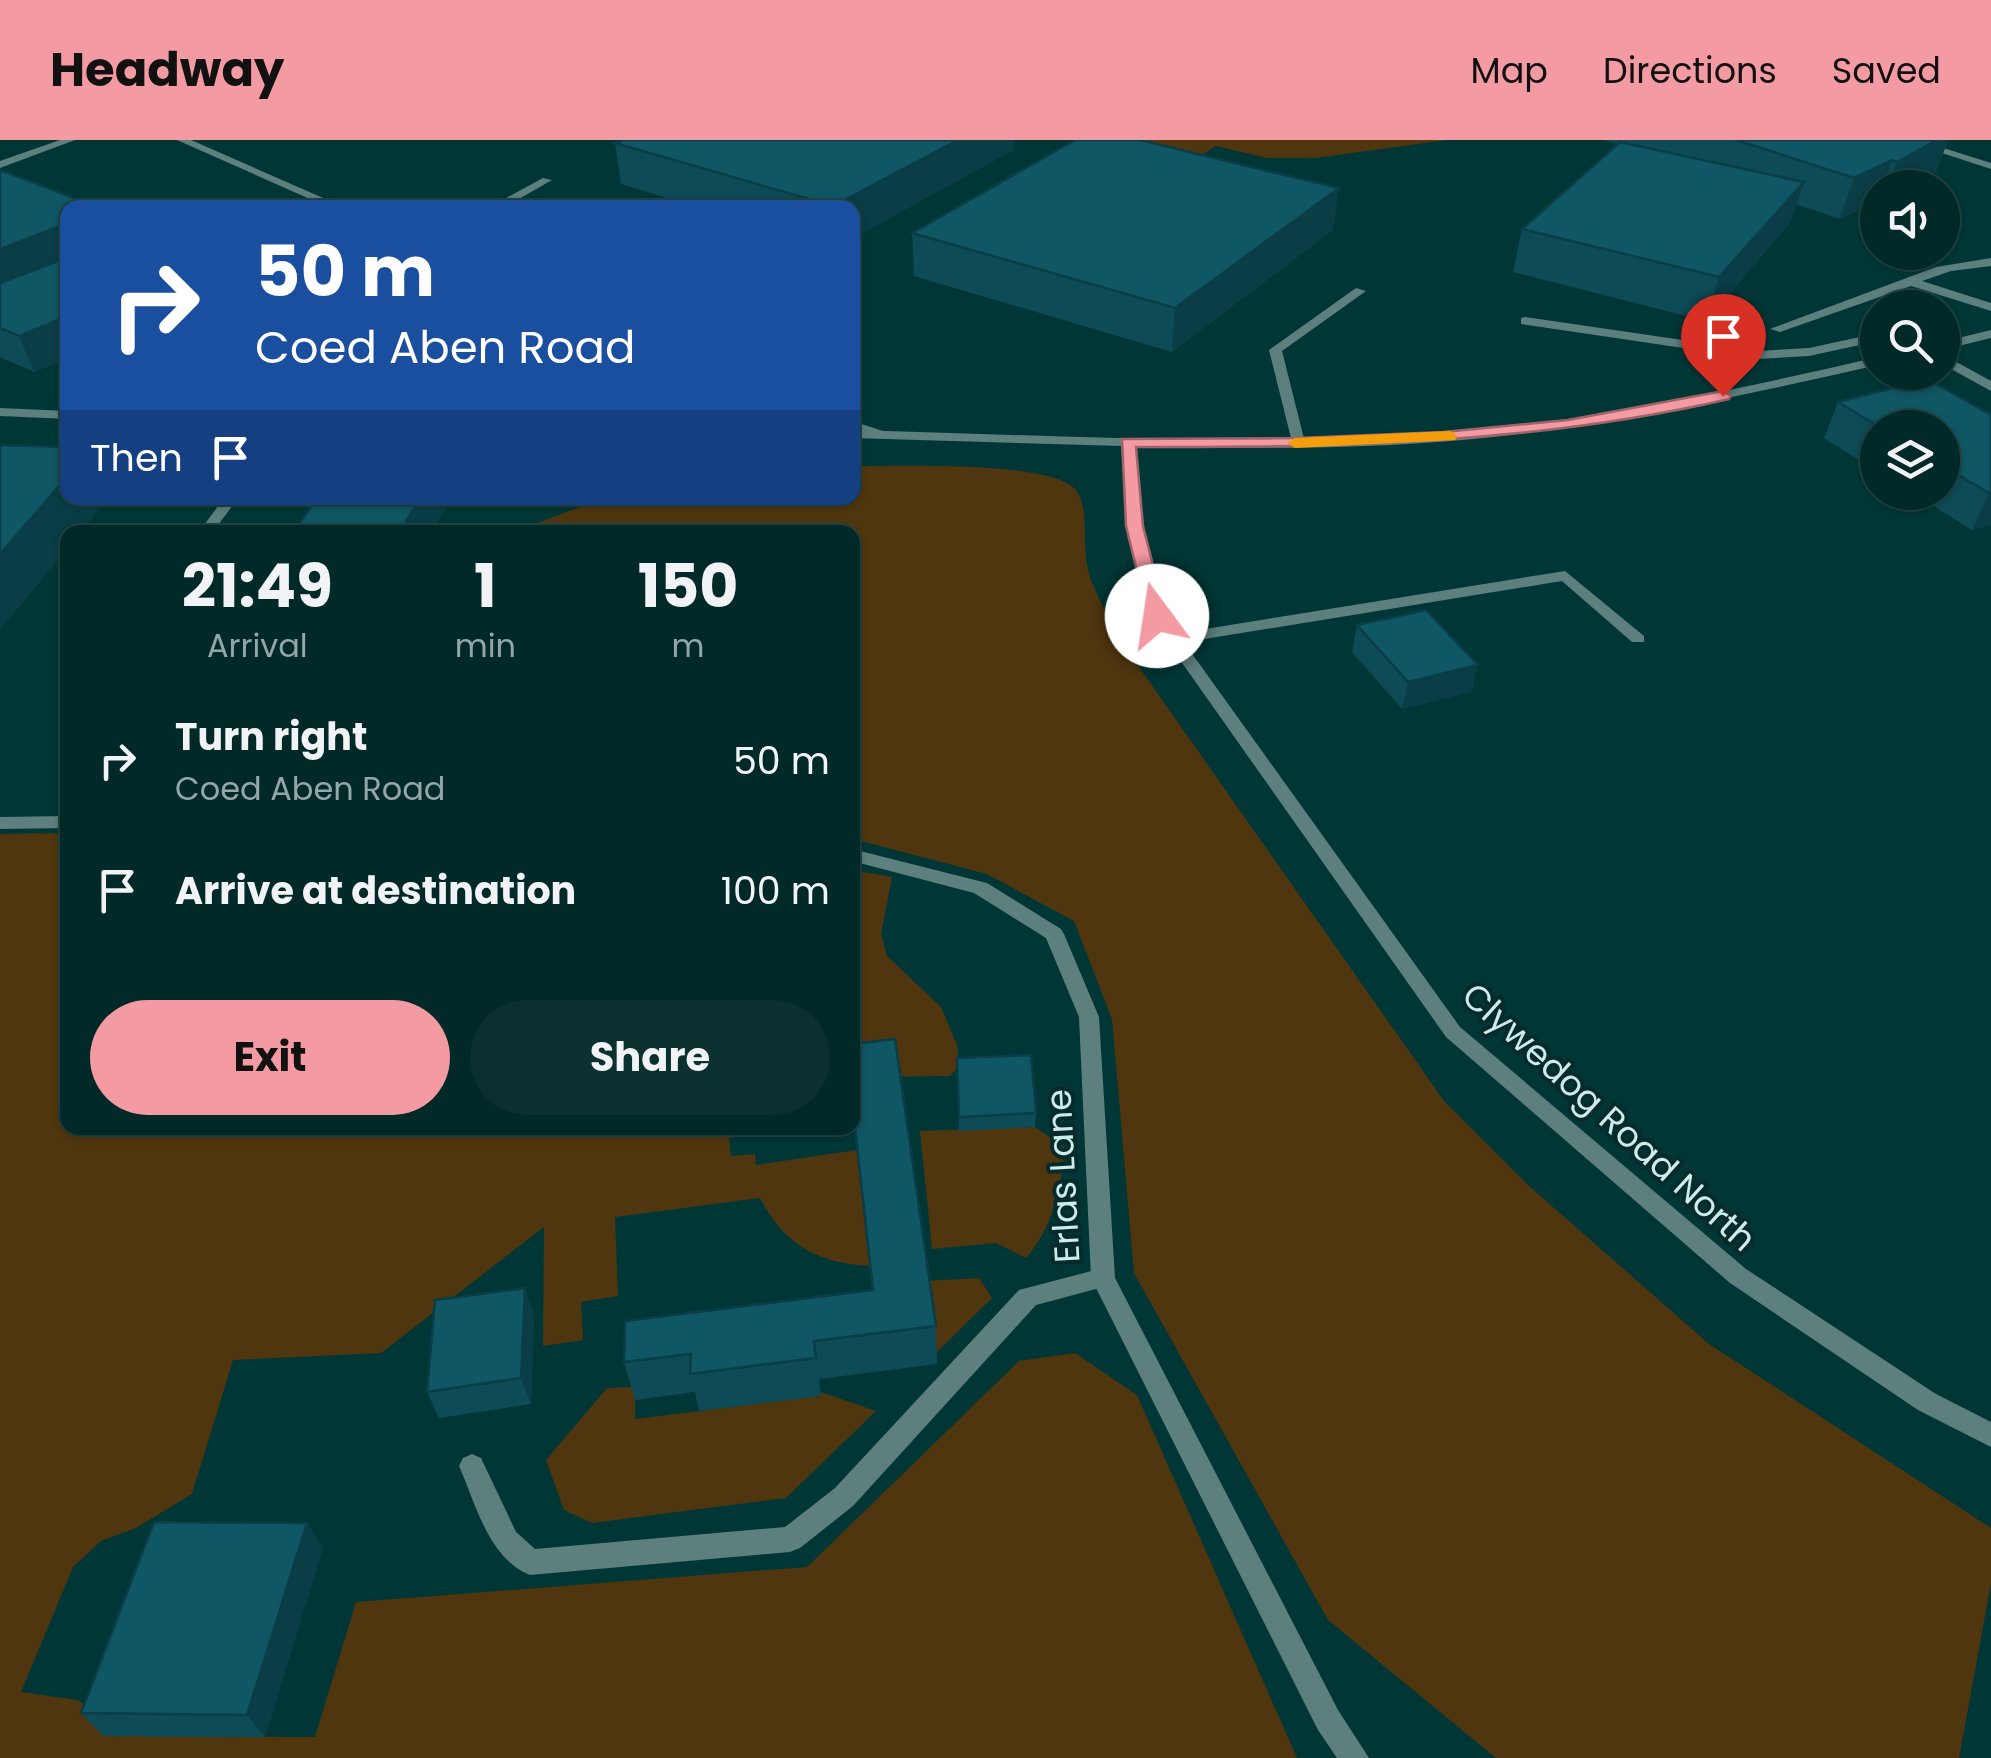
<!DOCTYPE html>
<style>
body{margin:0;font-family:Poppins,sans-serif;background:#0a3130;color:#f1f3f6;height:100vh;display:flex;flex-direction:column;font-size:38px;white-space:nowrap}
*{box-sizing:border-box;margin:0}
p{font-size:32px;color:#95a6a8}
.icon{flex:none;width:55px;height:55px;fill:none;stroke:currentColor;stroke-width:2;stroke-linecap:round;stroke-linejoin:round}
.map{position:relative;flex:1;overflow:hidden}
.sheet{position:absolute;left:60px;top:385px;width:800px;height:610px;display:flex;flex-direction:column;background:#002928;border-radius:20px;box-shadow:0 2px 8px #0004,0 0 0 2px #224545}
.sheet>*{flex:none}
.top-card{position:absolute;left:60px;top:60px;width:800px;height:305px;border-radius:20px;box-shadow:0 2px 8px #0004,0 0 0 2px #224545;background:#1a4fa0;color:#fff;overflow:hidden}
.buttons{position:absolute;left:1860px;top:30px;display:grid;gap:20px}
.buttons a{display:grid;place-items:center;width:100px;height:100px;border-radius:50%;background:#002928;box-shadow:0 2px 8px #0004,0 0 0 2px #224545;font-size:50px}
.pin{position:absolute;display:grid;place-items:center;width:85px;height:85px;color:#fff;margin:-102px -42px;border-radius:50% 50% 50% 0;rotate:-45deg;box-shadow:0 0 10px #0007}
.pin .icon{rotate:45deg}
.me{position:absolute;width:110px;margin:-55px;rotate:346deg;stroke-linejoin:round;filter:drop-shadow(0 0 8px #0008)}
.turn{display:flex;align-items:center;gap:35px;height:210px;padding:0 30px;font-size:45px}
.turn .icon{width:130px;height:130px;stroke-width:2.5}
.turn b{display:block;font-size:70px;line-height:85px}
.then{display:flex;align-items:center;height:95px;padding:0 30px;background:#0003;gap:20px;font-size:38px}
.eta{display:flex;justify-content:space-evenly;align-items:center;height:170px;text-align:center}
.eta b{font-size:60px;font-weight:700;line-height:70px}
.action{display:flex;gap:20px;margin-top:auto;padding:20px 30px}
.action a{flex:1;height:115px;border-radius:60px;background:#f49aa3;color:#111;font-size:40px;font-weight:700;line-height:115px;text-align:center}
.action a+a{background:#0a3130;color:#f1f3f6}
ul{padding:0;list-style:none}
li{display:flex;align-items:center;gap:30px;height:130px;padding:0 30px}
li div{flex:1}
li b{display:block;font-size:38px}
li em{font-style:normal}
header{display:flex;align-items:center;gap:60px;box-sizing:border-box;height:140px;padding:0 50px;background:#f49aa3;color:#111}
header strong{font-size:48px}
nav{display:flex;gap:55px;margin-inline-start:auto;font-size:35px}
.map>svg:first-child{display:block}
</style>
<header>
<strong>Headway</strong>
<nav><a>Map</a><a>Directions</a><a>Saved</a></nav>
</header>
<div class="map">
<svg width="1991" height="1618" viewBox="0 0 1991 1618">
<rect width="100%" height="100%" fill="#003736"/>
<!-- green -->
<g fill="#50360f">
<path d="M1108,0H1447L1315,18H1267L1216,6L1175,31Z"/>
<path d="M853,326C894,327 1060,319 1078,353C1089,374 1082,407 1088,430C1094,454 1110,477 1120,500L1444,961L1528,1045L1709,1204L1991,1388V1443L1959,1618H1496L1328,1480L1134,1133L1112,879L1074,781L987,734L853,699L852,392H512L605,358H852Z"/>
<path d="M67,693L68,988H750L751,994L729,998L731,1016L755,1014L756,1025L857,1010L870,1126C817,1123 785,1105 760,1058L615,1077L618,1156L581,1162L583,1200L543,1206L544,1087L381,1213L233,1220L192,1354L136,1388L101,1401L73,1427L21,1552L77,1560L109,1579L104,1596L315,1597L356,1462L807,1427L1019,1221L1075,1213L1137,1255L1297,1618H0V694Z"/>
<path d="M852,730L892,737L881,794L887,816L941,867L957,905L959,926L950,936L853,937Z"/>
<path d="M1035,987L1065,1008C1060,1049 1054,1086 1026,1118L996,1103L932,1109L920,991Z"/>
<path d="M979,1138L992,1158L935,1214L926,1141Z"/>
<path d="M635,1247V1279L820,1256L821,1252L876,1271L786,1358L592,1383L564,1370L546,1320L607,1248Z"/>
</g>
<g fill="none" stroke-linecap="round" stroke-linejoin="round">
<!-- service -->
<g fill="#5d7f7e" fill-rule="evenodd">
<path d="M60,0H75L0,28V21Z"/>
<path d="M1902,0H1918L1991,23V29Z"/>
<path d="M543,38L552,40L503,68H488Z"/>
<path d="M1991,118V126L1951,131L1922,141L1991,163V171L1911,146L1780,192L1770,189L1936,127Z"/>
<path d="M1356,148L1366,151L1282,211L1305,303L1293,306L1269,210Z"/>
<path d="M1525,177L1758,211L1809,208L1878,193V201L1809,216L1758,219L1521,184V178Z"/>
<path d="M1942,214L1991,241V251L1942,224Z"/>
<path d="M224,358H238L213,392H199Z"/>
<path d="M1565,431L1644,496V502H1632L1562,441L1174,504L1166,499L1174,494Z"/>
<path d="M1103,1128L1111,1131L1115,1138L1111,1145L1036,1165L853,1366L800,1408L790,1412L530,1435C488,1418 476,1364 459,1326L463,1318L472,1314L481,1318L516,1392L535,1409L785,1387L835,1348L1019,1150Z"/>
</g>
<!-- minor -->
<g fill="#5d7f7e" fill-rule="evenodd">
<path d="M177,0H191L346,68H330Z"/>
<path d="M852,281L883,291L885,294L878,298L852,290Z"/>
<path d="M68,676V688L0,689V677Z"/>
<path d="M852,709L987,743L1061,789L1064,794L1099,877L1115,1138L1338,1570L1369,1618H1337L1318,1590L1091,1138L1079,877L1046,798L974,753L852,721Z"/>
</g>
<!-- tertiary -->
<g fill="#5d7f7e" fill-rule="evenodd">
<path d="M1991,190V198L1942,210V202Z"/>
<path d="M1878,217V225C1753,253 1629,281 1502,296C1381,310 1257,309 1135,306L1143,386L1165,476L1460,887L1746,1129L1936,1254L1991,1282V1307L1918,1270L1730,1143L1446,897L1149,476L1127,386L1121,306L852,298V290C1049,295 1247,307 1444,293C1591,282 1735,250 1878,217Z"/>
<path d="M0,268L68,271V279L0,276Z"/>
</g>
</g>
<!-- wall -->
<g fill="#0d4b56">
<path d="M623,0H1014V10L852,68H700L621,44L615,3Z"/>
<path d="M1604,0H1948L1936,32L1909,48H1878V61L1840,79L1796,64L1790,83L1706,181L1513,132L1522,89L1617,4Z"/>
<path d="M0,30L68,68V218L34,232L0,217Z"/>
<path d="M1333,90L1172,212L914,136L912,93Z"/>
<path d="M1838,262L1991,275V385L1972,390L1911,352H1942V288H1878V332L1824,298Z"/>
<path d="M1357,485L1472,552L1402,569L1352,512Z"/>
<path d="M957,918L1036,973L1035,987L959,991Z"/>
<path d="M852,968L936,1186L937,1224L819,1239L821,1256L699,1271L695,1252L635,1260L624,1222L873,1150Z"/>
<path d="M534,1174L531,1264L439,1278L427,1252Z"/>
<path d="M307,1383L323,1408L265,1597L103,1596L81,1573Z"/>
</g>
<!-- shaded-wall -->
<g fill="#0a3d46">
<path d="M958,0H1014V10L852,99V68L833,66Z"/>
<path d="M1937,0H1948L1936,32L1909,48H1888L1897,22Z"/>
<path d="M1892,20L1882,48H1878L1877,61L1840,79L1854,38Z"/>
<path d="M1804,42L1790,83L1706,181L1719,137Z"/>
<path d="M1339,48L1333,90L1172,212L1175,168Z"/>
<path d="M68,83V132L0,159V109Z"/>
<path d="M68,176V218L34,232L19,196Z"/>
<path d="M68,336V358H109L81,392H68V408L0,490V414Z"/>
<path d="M1991,352V385L1972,390L1989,353Z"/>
<path d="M420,358H452L432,392H400Z"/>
<path d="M1478,525L1472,552L1402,569L1408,542Z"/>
<path d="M525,1148L534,1174L531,1264L521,1238Z"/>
<path d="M307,1383L323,1408L265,1597L247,1575Z"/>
</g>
<!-- building -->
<g fill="#0f5764" stroke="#0a3d46" stroke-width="2.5">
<path d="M623,0H958L833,66L615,3Z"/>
<path d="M1075,0H1140L1339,48L1175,168L912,93Z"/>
<path d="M1736,0H1937L1897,22L1892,20L1854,38Z"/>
<path d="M1620,2L1804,42L1719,137L1522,89Z"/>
<path d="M0,30L100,68H68V83L0,109Z"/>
<path d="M216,59L238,68H195Z"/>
<path d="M68,117V176L19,196L0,188V143Z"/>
<path d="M1927,239L1991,275V352L1989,353L1942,325V288H1881L1838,262Z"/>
<path d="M0,305L68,307V336L0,414Z"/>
<path d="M317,358H420L400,392H293Z"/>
<path d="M1426,470L1478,525L1408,542L1357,485Z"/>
<path d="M895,899L936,1186L814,1201L816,1218L690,1234L691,1214L624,1222L625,1181L873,1150L852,961V904Z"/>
<path d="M1031,915L1036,973L959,977L957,918Z"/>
<path d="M525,1148L521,1238L427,1252L435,1160Z"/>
<path d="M154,1382L307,1383L247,1575L81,1573Z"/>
</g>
<!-- route -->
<path fill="#f49aa3" stroke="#9f646a" stroke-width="2.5" d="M1723,251L1731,256L1729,259C1534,304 1335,308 1136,307L1143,386L1166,476L1157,482L1148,476L1126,386L1122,299L1298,298L1444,292L1568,280Z"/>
<!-- slow -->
<path fill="#f59e0b" d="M1450,291L1458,296L1455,300L1295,308L1287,303L1295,298Z"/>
<g text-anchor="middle" stroke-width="8" stroke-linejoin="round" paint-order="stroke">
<!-- street labels -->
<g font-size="35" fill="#cdeceb" stroke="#072b2a">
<text transform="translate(1609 977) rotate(42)" y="12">Clywedog Road North</text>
<text transform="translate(1063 1036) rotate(-93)" y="12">Erlas Lane</text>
</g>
</g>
</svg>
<div class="buttons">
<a><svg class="icon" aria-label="sound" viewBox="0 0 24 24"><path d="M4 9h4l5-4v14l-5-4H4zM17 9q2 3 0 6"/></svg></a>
<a><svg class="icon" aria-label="search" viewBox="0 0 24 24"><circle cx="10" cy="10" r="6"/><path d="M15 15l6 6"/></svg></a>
<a><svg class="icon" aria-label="layers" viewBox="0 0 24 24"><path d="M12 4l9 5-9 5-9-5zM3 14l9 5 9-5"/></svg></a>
</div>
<div class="pin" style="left:1723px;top:256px;background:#d93025"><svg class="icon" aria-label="arrive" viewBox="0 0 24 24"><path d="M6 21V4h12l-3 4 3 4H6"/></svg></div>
<svg class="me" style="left:1157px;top:476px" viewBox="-20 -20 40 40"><circle r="19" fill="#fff"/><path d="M0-13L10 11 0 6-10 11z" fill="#f49aa3"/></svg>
<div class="top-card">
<div class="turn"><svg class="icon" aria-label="right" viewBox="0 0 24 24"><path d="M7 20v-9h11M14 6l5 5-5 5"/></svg><div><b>50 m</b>Coed Aben Road</div></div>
<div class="then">Then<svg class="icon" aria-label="arrive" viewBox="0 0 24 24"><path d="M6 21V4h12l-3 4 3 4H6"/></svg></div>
</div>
<section class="sheet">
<div class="eta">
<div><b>21:49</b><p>Arrival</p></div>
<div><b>1</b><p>min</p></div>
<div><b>150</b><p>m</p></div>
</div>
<ul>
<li><svg class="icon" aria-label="right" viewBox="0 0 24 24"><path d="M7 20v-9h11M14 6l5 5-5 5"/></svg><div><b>Turn right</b><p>Coed Aben Road</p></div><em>50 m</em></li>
<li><svg class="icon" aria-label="arrive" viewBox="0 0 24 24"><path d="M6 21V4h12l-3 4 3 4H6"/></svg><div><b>Arrive at destination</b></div><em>100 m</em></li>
</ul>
<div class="action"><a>Exit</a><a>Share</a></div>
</section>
</div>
